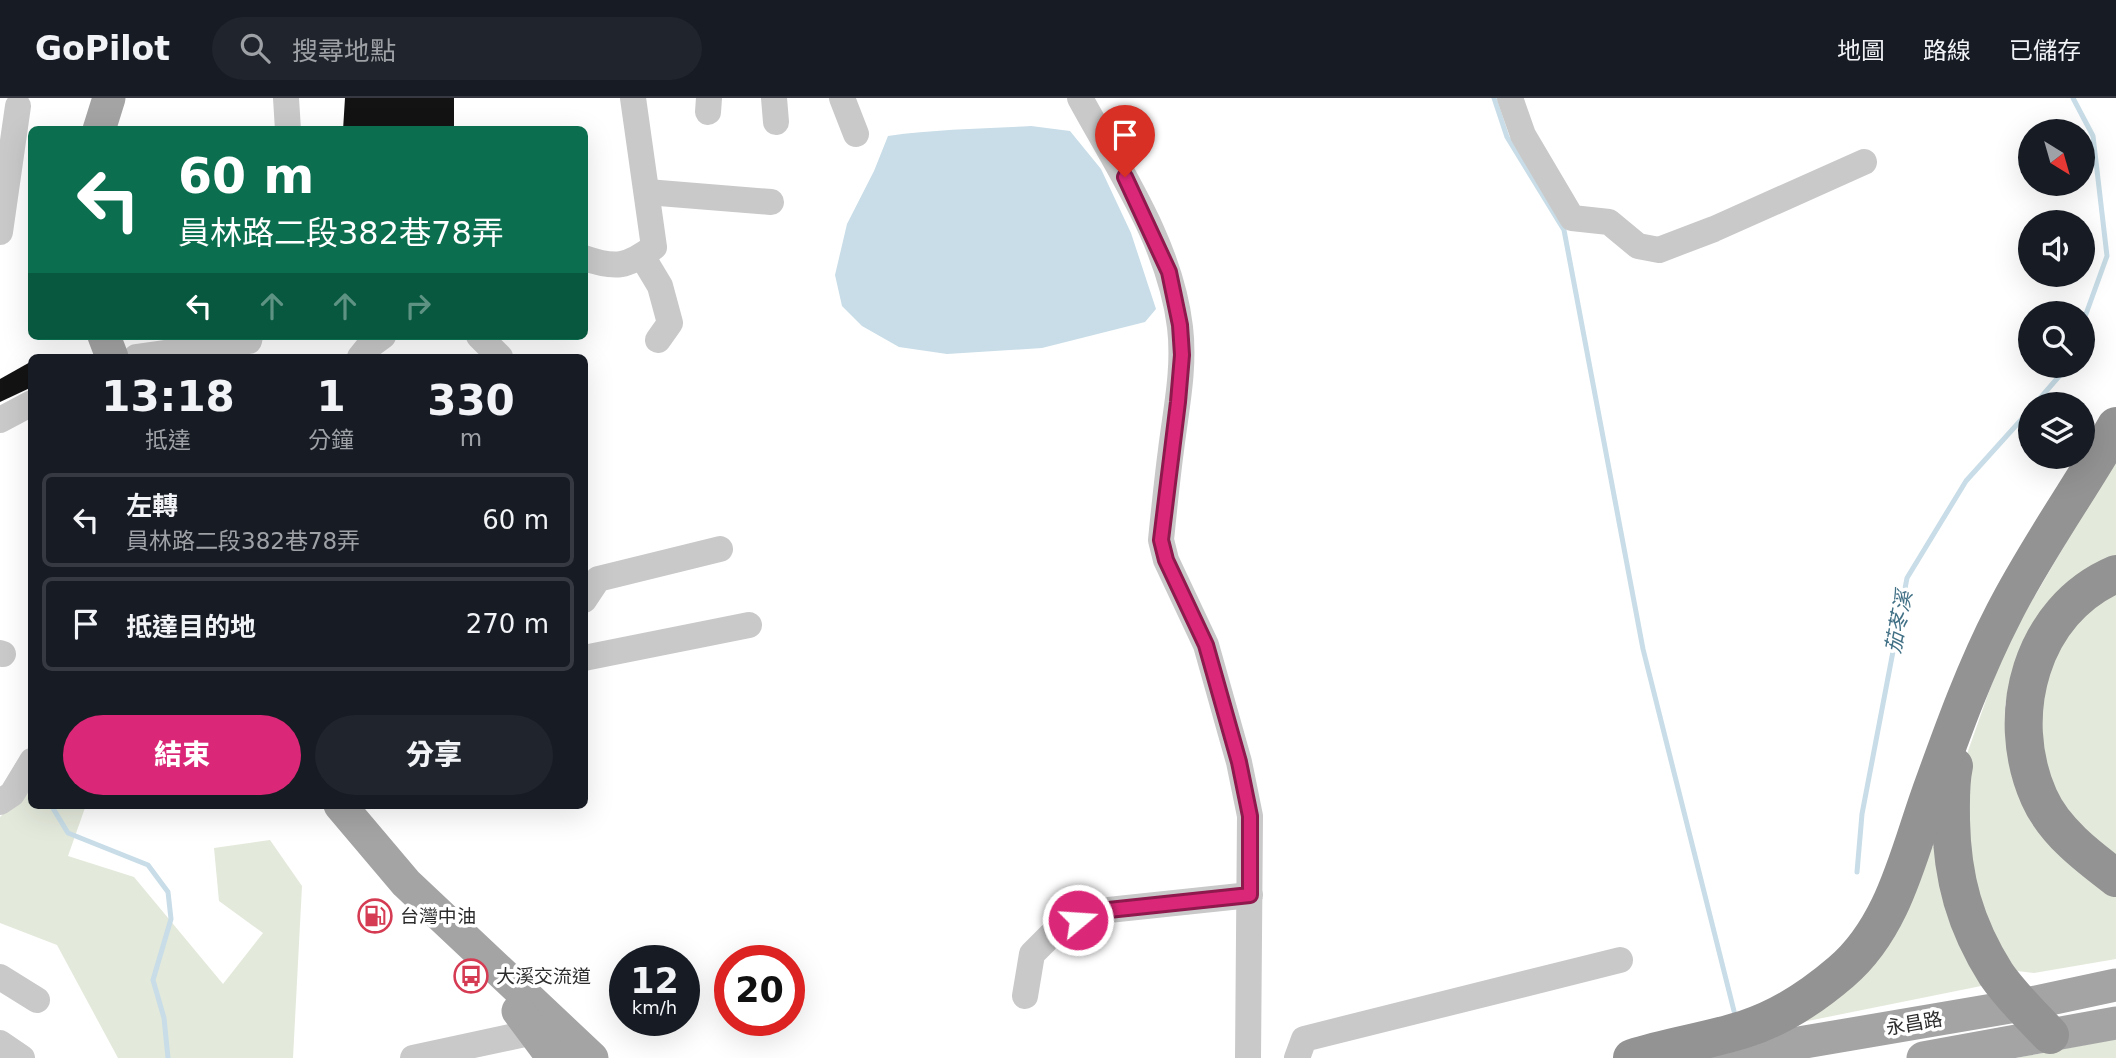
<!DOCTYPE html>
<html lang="zh-TW">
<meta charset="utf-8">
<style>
body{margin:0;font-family:"DejaVu Sans","Noto Sans TC",sans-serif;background:#20242c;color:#f1f3f6;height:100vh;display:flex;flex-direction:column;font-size:26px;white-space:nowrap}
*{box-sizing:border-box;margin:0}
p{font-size:23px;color:#9ea1a6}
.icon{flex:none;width:38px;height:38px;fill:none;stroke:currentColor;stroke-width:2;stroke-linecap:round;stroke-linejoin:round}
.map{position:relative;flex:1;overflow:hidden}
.sheet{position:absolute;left:28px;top:256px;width:560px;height:455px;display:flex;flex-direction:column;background:#171b24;border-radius:10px;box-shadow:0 7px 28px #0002}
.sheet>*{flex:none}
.guide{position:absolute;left:28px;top:28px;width:560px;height:214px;border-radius:10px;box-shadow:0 7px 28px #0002;background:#0b6e4f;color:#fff;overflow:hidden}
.needle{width:46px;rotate:143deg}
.fabs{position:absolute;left:2018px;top:21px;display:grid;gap:14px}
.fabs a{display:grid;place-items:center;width:77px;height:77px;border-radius:50%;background:#171b24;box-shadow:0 7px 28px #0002;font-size:35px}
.speed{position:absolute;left:609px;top:847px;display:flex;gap:14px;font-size:35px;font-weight:700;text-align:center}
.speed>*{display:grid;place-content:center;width:91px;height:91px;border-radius:50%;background:#171b24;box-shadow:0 7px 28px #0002;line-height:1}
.speed small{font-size:18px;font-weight:400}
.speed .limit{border:10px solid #d22;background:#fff;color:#111}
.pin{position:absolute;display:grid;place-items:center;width:60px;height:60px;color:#fff;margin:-72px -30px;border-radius:50% 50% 50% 0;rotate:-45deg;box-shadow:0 0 7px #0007}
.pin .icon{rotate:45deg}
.me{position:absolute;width:77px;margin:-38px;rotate:72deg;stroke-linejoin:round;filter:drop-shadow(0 0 5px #0008)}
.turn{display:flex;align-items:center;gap:24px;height:147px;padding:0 35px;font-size:32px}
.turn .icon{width:91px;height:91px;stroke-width:2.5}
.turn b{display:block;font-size:49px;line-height:60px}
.lanes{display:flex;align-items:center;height:66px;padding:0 35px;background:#0003;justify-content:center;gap:35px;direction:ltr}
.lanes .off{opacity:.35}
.eta{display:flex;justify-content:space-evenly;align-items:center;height:119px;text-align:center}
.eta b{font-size:42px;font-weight:800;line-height:49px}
.primary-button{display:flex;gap:14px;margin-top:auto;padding:14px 35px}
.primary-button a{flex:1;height:80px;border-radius:42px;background:#db2777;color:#fff;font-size:28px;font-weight:800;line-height:80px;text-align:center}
.primary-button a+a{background:#20242c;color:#f1f3f6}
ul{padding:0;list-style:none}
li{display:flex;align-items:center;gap:21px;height:94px;margin:0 14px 10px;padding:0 21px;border:4px solid #363941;border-radius:10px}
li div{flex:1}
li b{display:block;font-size:26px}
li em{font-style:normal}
header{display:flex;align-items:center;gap:42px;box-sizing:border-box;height:98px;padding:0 35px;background:#171b24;border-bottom:2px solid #363941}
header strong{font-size:33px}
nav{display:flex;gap:38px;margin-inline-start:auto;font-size:24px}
.search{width:490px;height:63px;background:#20242c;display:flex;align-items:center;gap:18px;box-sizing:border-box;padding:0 24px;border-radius:38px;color:#9ea1a6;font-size:26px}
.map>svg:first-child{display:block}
</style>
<header>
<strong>GoPilot</strong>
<div class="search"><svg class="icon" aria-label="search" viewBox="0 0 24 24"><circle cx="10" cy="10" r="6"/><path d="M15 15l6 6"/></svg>搜尋地點</div>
<nav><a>地圖</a><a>路線</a><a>已儲存</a></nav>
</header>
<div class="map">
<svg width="2116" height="960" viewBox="0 0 2116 960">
<rect width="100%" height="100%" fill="#fff"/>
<!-- green -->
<g fill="#e3e9db">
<path d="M2116,359V459L2022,547L2005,607L2010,652L2116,797V861L2034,875L2017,873L2000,854L1972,781L1963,702L1968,653L2004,551Z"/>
<path d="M2116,489V759L2079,727L2055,692L2041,663L2039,592L2064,535Z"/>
<path d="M31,687L32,707H86L68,758L134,779L223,886L263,835L219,803L214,750L270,742L302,788L293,960H118L57,847L0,825V719Z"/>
<path d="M1925,748L1935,749L1986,887L1773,930Z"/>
<path d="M2116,941V960H2016Z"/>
</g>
<!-- water -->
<path fill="#c8dde7" d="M1031,28L1070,33L1101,71L1131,135L1156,211L1145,224L1042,250L947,256L899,249L862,228L842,208L835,177L847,126L874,73L888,38C935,31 983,31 1031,28Z"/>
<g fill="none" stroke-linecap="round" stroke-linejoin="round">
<!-- stream -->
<g stroke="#c8dde7" stroke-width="5">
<path d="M1494,0L1507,39L1564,132L1643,551L1734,913"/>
<path d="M2073,0L2093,38L2107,158L2082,227"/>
<path d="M2035,306L2068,268"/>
<path d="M51,707L68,735L148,767L168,794L171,821L153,882L164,920L168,960"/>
<path d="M1857,774L1862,716L1907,480L1966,383L2030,312"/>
</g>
</g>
<!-- building -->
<g fill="#131313">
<path d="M345,0H454V32H343Z"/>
<path d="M32,263V289L0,304V281Z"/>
</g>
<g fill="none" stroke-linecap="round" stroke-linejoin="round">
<!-- minor -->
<g stroke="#c9c9c9" stroke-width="26">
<path d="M286,0L288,32"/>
<path d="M774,0L776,24"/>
<path d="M842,0L856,36"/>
<path d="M1080,0C1119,72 1170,145 1180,229C1185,270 1176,311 1171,352C1167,382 1164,412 1161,442L1166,462L1206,547L1239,664L1250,718L1248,960"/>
<path d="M1510,0L1523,37L1572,120L1609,124L1638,148L1659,152L1714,131L1864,64"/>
<path d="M708,14L709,0"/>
<path d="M647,94L771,104"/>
<path d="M0,134L18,8"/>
<path d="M642,158L660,188L670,225L658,242"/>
<path d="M584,160C616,171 627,169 654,149L633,0"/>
<path d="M479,238L500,259"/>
<path d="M136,259L249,243L250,238"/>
<path d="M360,259L368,249L383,238"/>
<path d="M0,322L32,305"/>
<path d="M584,502L598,481L720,451"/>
<path d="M0,555L3,556"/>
<path d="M584,560L749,527"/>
<path d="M0,704L12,696L32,663"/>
<path d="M0,879L37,902"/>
<path d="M1025,898L1032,856L1057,831L1099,813L1250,797"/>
<path d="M0,945L22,960"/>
<path d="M413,960L534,934"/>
<path d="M1297,960L1304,941L1620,862"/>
</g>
<!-- major -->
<g stroke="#a4a4a4" stroke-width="33">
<path d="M99,32L109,0"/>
<path d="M104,238L112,259"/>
<path d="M340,707L406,785L592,960"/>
<path d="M518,913L553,960"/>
<path d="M1711,960L2022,907L2116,887"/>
<path d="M1923,960L2116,925"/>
</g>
<!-- highway -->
<g stroke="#939393" stroke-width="38">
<path d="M2116,476C2031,512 2003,618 2039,699C2054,733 2087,758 2116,780"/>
<path d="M1954,668C1950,686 1951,704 1951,722C1952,780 1965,827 1996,876C2011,898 2032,918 2050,937"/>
<path d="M1632,960C1669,948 1708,943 1745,931C1780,920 1813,898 1841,874C1893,830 1908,758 1930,696C1952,635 1974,573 2004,515C2037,450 2080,391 2116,328"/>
</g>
</g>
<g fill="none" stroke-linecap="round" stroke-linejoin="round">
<defs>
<path id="route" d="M1078,822L1099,813L1250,797V718L1239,664L1206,547L1166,462L1161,442L1178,304L1182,257L1180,227L1169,174L1125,79"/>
</defs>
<!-- route casing -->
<use href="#route" stroke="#8e194d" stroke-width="18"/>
<!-- route -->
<use href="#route" stroke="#db2777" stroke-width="12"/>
</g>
<!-- icons -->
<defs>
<symbol id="fuel-ring" viewBox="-11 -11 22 22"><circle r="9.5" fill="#fff" stroke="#d53c53" stroke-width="1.5"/><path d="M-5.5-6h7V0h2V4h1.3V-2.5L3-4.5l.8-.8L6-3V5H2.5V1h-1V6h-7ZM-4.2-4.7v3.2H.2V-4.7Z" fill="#d53c53"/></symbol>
<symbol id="bus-ring" viewBox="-11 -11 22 22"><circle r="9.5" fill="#fff" stroke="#d53c53" stroke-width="1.5"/><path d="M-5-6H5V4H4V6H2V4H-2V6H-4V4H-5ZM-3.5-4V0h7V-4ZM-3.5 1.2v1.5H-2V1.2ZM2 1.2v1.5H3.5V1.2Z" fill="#d53c53"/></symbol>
</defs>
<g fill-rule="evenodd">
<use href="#fuel-ring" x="356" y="799" width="38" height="38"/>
<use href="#bus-ring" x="452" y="859" width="38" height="38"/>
</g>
<g text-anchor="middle" stroke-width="7" stroke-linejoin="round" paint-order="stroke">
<!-- poi labels -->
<g font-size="19" fill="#2c2c2c" stroke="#fff" text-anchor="start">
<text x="400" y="825">台灣中油</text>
<text x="496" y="885">大溪交流道</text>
</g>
<!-- street labels -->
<g font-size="19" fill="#2c2c2c" stroke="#fff">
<text transform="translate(1914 925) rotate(-10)" y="7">永昌路</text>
</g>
<!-- water labels -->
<g font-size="21" font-style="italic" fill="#427186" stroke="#fff">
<text transform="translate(1899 524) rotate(-79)" y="7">茄苳溪</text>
</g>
</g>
</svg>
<div class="fabs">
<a><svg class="needle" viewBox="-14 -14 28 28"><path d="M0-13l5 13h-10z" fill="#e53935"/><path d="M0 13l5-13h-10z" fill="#9ea1a6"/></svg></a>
<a><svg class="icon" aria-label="sound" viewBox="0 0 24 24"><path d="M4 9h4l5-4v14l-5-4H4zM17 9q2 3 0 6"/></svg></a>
<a><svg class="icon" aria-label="search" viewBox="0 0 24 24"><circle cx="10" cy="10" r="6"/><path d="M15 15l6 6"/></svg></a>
<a><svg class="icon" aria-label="layers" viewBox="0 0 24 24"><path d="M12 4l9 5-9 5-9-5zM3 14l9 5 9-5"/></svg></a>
</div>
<div class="speed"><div>12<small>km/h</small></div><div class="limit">20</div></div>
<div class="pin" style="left:1125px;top:79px;background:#d93025"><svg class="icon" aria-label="arrive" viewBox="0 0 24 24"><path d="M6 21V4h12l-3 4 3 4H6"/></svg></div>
<svg class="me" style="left:1078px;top:822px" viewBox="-20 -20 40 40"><circle r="17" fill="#db2777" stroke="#fff" stroke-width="3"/><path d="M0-11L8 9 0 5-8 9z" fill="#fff"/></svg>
<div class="guide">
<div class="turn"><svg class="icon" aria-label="left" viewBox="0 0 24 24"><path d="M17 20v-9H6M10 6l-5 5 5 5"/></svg><div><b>60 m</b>員林路二段382巷78弄</div></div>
<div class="lanes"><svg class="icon" aria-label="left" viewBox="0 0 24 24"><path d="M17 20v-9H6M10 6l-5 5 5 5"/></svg><svg class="icon off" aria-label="ahead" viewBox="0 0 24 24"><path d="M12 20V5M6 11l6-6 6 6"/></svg><svg class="icon off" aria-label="ahead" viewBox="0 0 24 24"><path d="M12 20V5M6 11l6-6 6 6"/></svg><svg class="icon off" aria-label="right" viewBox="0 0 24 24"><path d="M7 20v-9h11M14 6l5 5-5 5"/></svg></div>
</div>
<section class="sheet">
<div class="eta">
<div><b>13:18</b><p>抵達</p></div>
<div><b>1</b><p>分鐘</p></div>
<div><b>330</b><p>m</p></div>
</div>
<ul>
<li><svg class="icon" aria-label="left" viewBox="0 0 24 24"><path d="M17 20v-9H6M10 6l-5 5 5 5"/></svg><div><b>左轉</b><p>員林路二段382巷78弄</p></div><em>60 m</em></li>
<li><svg class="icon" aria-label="arrive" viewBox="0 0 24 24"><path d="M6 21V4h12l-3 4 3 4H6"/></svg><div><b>抵達目的地</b></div><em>270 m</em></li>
</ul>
<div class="primary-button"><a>結束</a><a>分享</a></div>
</section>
</div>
